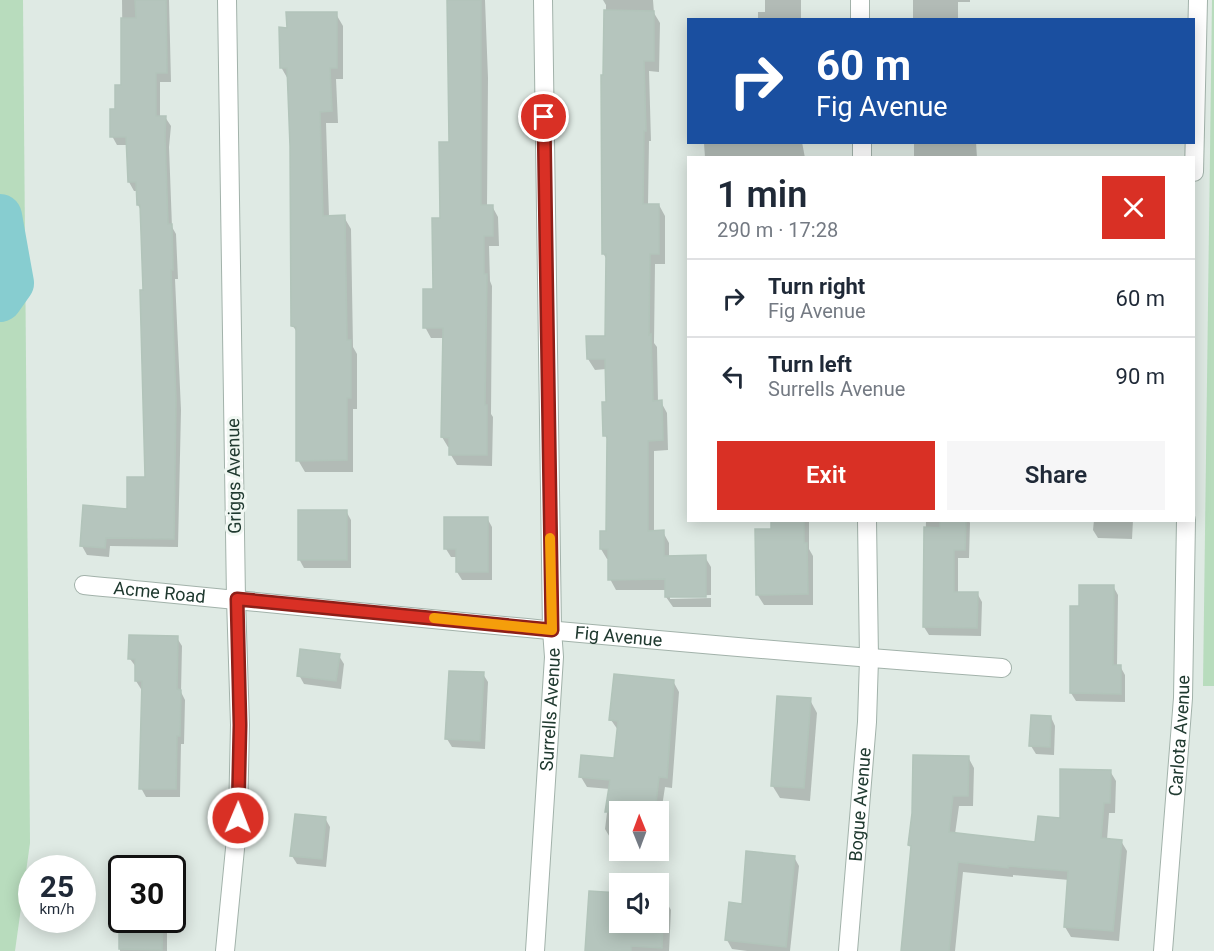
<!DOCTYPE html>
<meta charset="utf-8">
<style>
body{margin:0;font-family:Roboto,sans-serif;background:#f6f6f7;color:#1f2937;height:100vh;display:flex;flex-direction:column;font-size:22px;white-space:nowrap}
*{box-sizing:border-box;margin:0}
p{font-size:20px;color:#747a83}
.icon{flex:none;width:33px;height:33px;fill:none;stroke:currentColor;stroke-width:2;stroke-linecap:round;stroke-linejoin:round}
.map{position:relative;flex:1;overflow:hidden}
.side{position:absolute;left:687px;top:156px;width:508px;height:366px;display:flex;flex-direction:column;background:#fff;border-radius:0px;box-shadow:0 3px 15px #0003}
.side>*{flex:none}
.top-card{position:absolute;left:687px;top:18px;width:508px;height:126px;border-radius:0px;box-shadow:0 3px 15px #0003;background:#1a4fa0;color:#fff;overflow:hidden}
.needle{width:39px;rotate:359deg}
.fabs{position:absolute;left:609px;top:801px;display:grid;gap:12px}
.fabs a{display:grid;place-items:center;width:60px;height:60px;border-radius:0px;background:#fff;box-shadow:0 3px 15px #0003;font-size:30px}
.speed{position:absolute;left:18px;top:855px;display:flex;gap:12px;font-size:30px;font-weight:700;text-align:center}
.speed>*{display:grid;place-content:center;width:78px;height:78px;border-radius:50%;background:#fff;box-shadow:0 3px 15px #0003;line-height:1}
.speed small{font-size:15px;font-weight:400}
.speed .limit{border:3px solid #111;border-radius:9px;background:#fff;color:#111}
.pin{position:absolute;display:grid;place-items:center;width:51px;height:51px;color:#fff;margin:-26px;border:3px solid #fff;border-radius:50%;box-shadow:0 2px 6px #0007}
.me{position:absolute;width:66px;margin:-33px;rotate:1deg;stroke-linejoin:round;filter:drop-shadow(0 0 4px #0008)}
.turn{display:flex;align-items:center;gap:21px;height:126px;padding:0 30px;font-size:27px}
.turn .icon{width:78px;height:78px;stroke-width:2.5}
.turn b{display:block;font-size:42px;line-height:51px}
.round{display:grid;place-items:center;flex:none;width:63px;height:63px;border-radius:0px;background:#f6f6f7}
.headline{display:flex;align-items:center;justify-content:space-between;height:102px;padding:0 30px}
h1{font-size:36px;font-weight:600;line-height:45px}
.button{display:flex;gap:12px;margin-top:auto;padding:12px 30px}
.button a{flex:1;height:69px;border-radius:0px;background:#d93025;color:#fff;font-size:24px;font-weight:600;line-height:69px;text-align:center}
.button a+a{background:#f6f6f7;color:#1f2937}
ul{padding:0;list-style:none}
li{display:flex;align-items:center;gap:18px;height:78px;padding:0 30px;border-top:2px solid #e0e1e3}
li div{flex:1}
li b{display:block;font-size:22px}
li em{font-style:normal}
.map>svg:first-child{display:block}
</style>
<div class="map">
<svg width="1214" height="951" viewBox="0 0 1214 951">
<rect width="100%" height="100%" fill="#dfeae4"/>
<!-- green -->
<g fill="#b8dcbd">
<path d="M0,0H23L30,843L15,951H0Z"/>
<path d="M1212,0H1214V686H1203Z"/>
</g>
<!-- shadow -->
<g fill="#0003">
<path d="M122,0H169L171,82H160V117H165L171,126L169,147L172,227L176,234L178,279H175L181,410L178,547L110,546L109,557L87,555L82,546L128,510L146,479L142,212L138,205V191H134L129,182L128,145H117L112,136L123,87Z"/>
<path d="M448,0H485L488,78L487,206H492L498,217L499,246H489L490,281L492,286L491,414L493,417L492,466L457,465L451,455V447H448L442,437L444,338H431L425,327L435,290L450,143Z"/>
<path d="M603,0H653L654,13L660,23L659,72L649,71L651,141H649L648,205H659L665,216V264H655L654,343L657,347L658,402H661L667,413L668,450L654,451V532H663L669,543V557H705L711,567V595L670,596V599L711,598V607H673L666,597V590H616L610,579L609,559H607L601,549L608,532V441L605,435L607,404L606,369L595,370L588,359L606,337L607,260L603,253L606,5Z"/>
<path d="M765,0H801V20H758V12H765Z"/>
<path d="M913,0H970V2H958V20H913Z"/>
<path d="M336,14L343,26V79H336L338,123H326L329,217H344L351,229L353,347L357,354V409H353V472H305L298,460V334L293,326L289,81L281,67L288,29Z"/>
<path d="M802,142L805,158H705L704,143Z"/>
<path d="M914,142H976L977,158H914Z"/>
<path d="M346,511L351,520V568H304L299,559Z"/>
<path d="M487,518L492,527V580H462L457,572V557H451L446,549Z"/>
<path d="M772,520H809V549L813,556V605H764L757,594L772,530Z"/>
<path d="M926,520H969L970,523L969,558H958V593H977L982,602L981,636L929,635L924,627Z"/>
<path d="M1094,520H1133L1132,539L1098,538L1093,530Z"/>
<path d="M1113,586L1118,595L1117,666H1120L1125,675V702L1076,701L1071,693L1080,608Z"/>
<path d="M177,638L182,646L181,692L185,700L184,744H181L180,797H146L141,788L143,689H141L136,681V667L130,659Z"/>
<path d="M339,656L344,664L341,689L304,684L299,675Z"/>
<path d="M483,674L488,682L485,749L452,747L447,739Z"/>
<path d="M673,681L679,692L672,788L665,787L658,833V812H620V841L611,839L605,829L610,789L587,787L581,777L615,760L618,730L611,720Z"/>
<path d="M810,700L817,713L810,801L780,798L772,785Z"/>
<path d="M1051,717L1055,726L1054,755L1036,754L1031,746Z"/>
<path d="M968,757L974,768L973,806H959L955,834L1037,843L1110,771L1116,781L1115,813H1109L1107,840L1121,841L1127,851L1119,941L1071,937L1065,927L1069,880L1013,875V877L963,872L955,951H903L912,849L910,845Z"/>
<path d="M325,818L330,827L326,867L297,864L292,856Z"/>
<path d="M794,857L799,866L790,951H747L732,949L727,940L743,905Z"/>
<path d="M137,865L167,866L169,868H137Z"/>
<path d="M658,897L664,898L671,910L669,951H586L620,922H658Z"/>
<path d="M121,906L122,920H167V951H120Z"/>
</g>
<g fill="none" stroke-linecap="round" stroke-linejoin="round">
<!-- river -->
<path stroke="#87cdd0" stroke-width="44" d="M0,216L12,283L0,300"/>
</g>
<!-- building -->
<g fill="#b5c5bd" stroke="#b2c4ba" stroke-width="1.5">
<path d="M135,0H166L167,73H156V116H166L165,136L168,224H172L173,270H171L176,399L174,539L106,538L105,548L80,546L83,505L127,509V477H145L140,290H143L140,205H137L136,182H128L126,137H110V109H115V85H121V18H136Z"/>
<path d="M447,0H481V205H493V236H484V274H487L485,405H487V455H449V438L441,437L443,328H423V289H433L432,218H440L439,142H449Z"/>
<path d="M604,10L654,11V61H644L646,131H644L643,204H659V254H650L649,335L651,334L653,401L662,400L663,440L648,441V531L664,530V556L706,555V597H665V579L608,580V549H600V531H606L607,436H603L602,402H606L605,359H587L586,336H605L606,254H602L601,75H603Z"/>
<path d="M286,12H337V68H330L332,111L320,112L323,216L345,215L347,340H351V398H347V460L296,461V327L291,326L290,146L287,68H280L279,27L287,28Z"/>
<rect x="298" y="510" width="49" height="50"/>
<path d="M444,517H488V572H456V549H444Z"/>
<path d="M771,520H804V543H807L808,594L756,595L755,529H771Z"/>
<path d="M940,520H966L965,550H954V592H978L977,628L923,627L924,527L940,528Z"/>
<path d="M1079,585H1114L1113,665H1121V694L1070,693V606H1079Z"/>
<path d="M129,635L178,636L177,689L181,690L180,736H177L176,789H139L142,681H135V659H128Z"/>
<path d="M300,649L340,654L336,681L297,676Z"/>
<path d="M449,671L484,672L480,741L445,739Z"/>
<path d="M614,674L674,680L667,778L659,777L655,812H605L610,780L579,777L581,755L614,758L618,721L609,720Z"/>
<path d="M777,696L811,698L804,788L771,786Z"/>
<path d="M1031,715L1051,716L1050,747L1029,746Z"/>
<path d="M913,755L969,756L968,796H953L949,832L1035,842L1038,816L1060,818V769L1111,770L1110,803H1104L1101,838L1122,840L1113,931L1064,927L1068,871L1008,866V868L958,862L949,951H901L911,846L908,845L912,813Z"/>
<path d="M295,814L326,817L322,859L290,856Z"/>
<path d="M746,851L795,856L786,947L725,940L729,902L742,904Z"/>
<path d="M589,891L620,893V922H663L662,948L631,946V951H585Z"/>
<path d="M119,920H163L162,950L119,949Z"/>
</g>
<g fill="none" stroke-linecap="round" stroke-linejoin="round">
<defs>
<g id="minor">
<path d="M860,0V20"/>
<path d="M862,142V158"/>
<path d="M1194,172L1198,0"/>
<path id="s1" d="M84,585C389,615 696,646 1002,668"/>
<path d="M225,951L238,818L240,725L236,599L227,0"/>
<path id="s2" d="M535,951L554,657L552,630L543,0"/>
<path id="s3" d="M848,951L867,722L869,659L867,520"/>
<path id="s4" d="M1163,951L1183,698L1186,520"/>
</g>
</defs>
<!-- minor casing -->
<use href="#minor" stroke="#a2b2aa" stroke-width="20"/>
<!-- minor -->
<use href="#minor" stroke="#fff" stroke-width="18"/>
</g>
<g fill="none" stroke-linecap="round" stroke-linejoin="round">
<defs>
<path id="route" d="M238,818L240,725L237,599L552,630L544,117"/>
</defs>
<!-- route casing -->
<use href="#route" stroke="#8d1f18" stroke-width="15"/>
<!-- route -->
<use href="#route" stroke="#d93025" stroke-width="10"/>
<!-- slow -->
<path stroke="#f59e0b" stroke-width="10" d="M434,618L552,630L550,538"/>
</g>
<g text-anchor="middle" stroke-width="6" stroke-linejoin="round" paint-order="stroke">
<!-- street labels -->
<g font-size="18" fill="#203a30" stroke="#f0f7f2">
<text transform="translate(234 476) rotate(-91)" y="6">Griggs Avenue</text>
<text dy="6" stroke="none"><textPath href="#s1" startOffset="76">Acme Road</textPath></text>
<text dy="6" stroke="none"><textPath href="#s1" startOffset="537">Fig Avenue</textPath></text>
<text dy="6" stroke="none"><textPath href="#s2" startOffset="242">Surrells Avenue</textPath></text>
<text dy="6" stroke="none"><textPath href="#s4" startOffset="216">Carlota Avenue</textPath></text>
<text dy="6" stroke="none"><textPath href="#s3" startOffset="147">Bogue Avenue</textPath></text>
</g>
</g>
</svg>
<div class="fabs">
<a><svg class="needle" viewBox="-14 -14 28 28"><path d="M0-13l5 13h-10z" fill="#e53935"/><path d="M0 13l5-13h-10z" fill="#747a83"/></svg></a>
<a><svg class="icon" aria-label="sound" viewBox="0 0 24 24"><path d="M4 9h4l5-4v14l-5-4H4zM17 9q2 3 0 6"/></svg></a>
</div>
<div class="speed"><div>25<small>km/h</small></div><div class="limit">30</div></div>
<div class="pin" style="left:544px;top:117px;background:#d93025"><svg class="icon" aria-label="arrive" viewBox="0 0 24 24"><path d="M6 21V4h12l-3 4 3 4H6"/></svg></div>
<svg class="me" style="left:238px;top:818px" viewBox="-20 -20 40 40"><circle r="17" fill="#d93025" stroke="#fff" stroke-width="3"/><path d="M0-11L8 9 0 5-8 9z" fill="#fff"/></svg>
<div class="top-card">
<div class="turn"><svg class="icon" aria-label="right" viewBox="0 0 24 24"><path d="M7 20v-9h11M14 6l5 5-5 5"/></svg><div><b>60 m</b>Fig Avenue</div></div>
</div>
<section class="side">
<div class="headline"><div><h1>1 min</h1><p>290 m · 17:28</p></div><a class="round" style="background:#d93025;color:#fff"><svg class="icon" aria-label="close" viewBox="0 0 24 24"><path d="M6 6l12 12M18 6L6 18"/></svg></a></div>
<ul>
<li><svg class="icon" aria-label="right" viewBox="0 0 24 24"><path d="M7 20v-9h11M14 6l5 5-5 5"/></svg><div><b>Turn right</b><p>Fig Avenue</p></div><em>60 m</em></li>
<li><svg class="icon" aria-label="left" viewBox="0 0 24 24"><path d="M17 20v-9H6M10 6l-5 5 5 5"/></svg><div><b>Turn left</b><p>Surrells Avenue</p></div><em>90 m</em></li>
</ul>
<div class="button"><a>Exit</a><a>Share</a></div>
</section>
</div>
